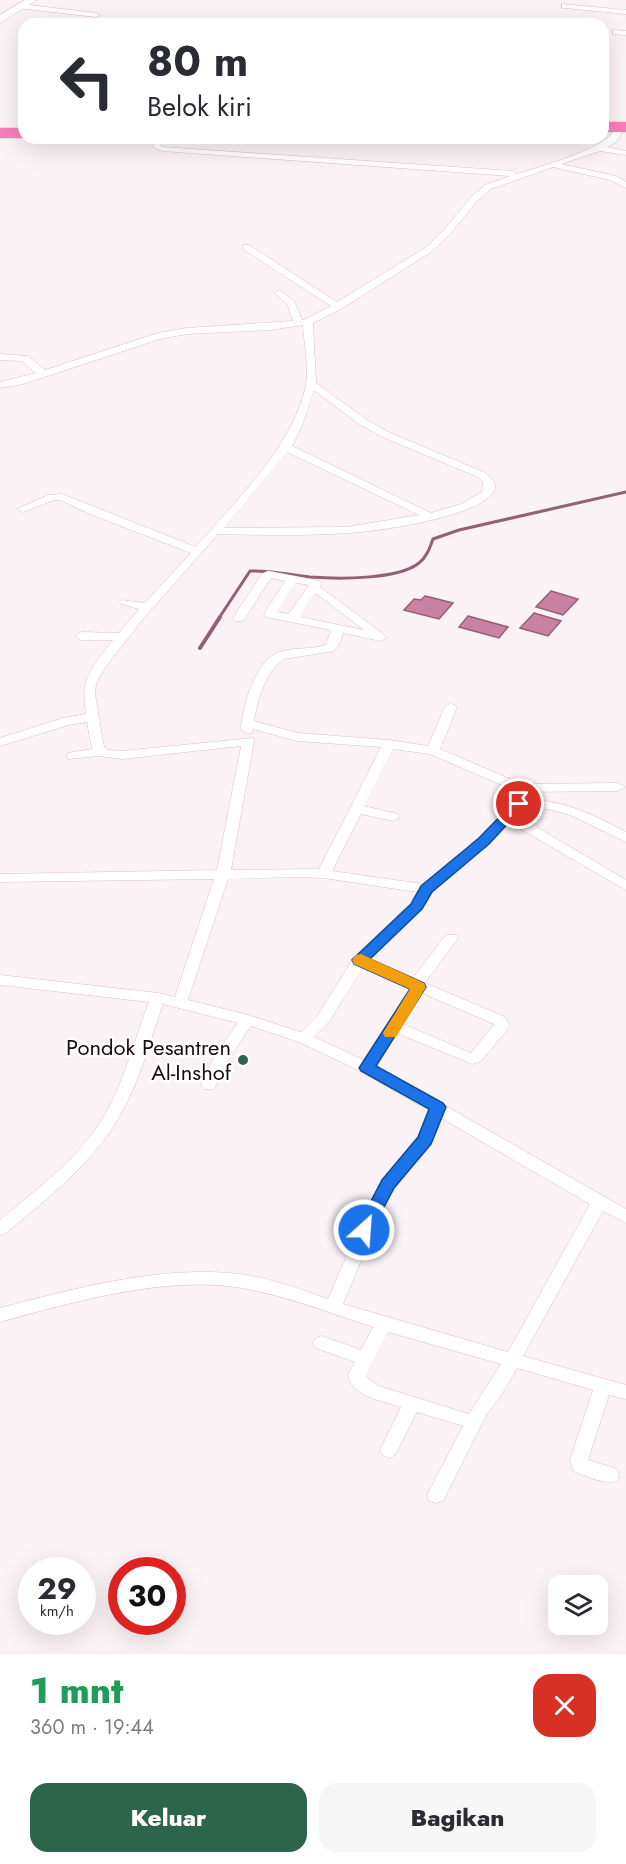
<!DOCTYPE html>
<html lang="id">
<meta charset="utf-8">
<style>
body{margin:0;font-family:Jost,sans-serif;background:#f7f7f7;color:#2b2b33;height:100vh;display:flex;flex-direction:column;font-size:22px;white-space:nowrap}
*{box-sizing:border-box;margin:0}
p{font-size:20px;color:#7c7c81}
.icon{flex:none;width:33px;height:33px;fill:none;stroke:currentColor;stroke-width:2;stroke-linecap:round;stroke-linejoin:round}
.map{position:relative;height:1654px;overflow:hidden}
.side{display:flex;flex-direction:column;background:#fff;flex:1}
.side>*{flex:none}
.guide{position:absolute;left:18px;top:18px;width:591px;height:126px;border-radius:18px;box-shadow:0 6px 24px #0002;background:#fff;color:#2b2b33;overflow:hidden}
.tools{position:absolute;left:548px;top:1575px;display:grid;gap:12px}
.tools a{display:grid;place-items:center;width:60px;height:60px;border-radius:12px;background:#fff;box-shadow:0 6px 24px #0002;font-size:30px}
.speed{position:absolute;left:18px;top:1557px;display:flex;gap:12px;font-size:30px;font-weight:700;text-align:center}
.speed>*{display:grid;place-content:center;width:78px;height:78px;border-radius:50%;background:#fff;box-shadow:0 6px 24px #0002;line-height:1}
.speed small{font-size:15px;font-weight:400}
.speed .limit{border:9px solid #d22;background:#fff;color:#111}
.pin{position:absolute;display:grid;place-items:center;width:51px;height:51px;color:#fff;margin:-26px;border:3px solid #fff;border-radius:50%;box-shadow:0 2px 6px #0007}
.me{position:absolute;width:66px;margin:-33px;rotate:26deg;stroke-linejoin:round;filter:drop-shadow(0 0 4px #0008)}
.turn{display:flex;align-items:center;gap:21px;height:126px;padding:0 30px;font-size:27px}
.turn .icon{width:78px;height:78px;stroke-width:2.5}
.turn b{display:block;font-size:42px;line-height:51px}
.round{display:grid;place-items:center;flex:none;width:63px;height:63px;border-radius:18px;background:#f7f7f7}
.headline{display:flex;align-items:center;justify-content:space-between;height:102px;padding:0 30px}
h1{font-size:36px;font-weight:800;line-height:45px;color:#1e9e55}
.primary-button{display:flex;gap:12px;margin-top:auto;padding:12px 30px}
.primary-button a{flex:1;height:69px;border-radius:18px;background:#2d654c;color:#fff;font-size:24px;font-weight:800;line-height:69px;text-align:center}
.primary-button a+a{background:#f7f7f7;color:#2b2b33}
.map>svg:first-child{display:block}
</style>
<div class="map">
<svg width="626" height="1654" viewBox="0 0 626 1654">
<rect width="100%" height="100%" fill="#faf2f5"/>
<!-- water -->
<g fill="#c982a2" stroke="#945f77" stroke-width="1.5">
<path d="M551,591L578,599L563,615L536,607Z"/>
<path d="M425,596L453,603L439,619L404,610L414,599L421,600Z"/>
<path d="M534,613L561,621L548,636L520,628Z"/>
<path d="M468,616L508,627L499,638L459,627Z"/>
</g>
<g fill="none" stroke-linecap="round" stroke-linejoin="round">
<!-- stream-far1 -->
<path stroke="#945f77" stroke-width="3" d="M219,618L250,571C271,570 290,575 310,577C337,579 398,580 419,563C427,557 430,547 433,539L459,530L626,492"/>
<!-- stream -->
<path stroke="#945f77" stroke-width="4" d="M200,648L220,617"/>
<defs>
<g id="street">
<path d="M21,4L96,13L100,15L96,17L18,8L17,6Z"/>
<path d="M562,4L626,10V14L565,8H562Z"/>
<path d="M613,30L626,31V35L613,34Z"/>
<path d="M616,129L623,131L616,142L607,147L626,151V155L600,151L561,164L616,176L626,182V188L610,180L553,167L491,189L477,201L450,234L431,252L341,309L313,323L316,383L367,420L388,432L486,473C490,477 496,482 495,488C490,516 373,532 348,533C305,536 262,535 218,534L142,620L104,669L96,684L95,694L104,747L108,750L122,751L253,738L254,741L231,870L319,869L381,747L297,741L253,729L252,733L247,734L241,730C242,707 255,661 279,652C294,647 310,650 326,645L331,630L266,617L264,614L285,581L271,578L243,621H235L233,618L262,574L268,571L320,581L322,583L320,587L387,637L381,641L343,633L341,641L334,651L284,659C265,672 258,699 254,721L298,733L389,740L428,746L445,707L451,703L457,707L440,749L522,784L618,783L625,787L618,791L526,792L525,800C562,799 594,815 626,832V842L570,815L548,809L524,808L518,816L626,880V890L510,823L465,865L432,892L422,909L370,959L413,978L446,935H456L458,938L456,941L425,983L505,1017L510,1026L507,1030L480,1062L472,1064L397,1033L376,1066L626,1209V1223L603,1211L523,1356L626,1385V1399L609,1395L588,1460L617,1469L619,1475L617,1481C604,1485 586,1476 573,1471L570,1460L593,1390L517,1368L502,1394L487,1414L443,1501L436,1503L429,1501L427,1495L463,1426L417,1412L395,1455L389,1458L383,1455L380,1450L401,1407C383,1401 352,1397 348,1375L355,1362L316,1348L313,1343L316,1338L322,1336L361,1350L373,1327C330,1313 287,1296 242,1288C168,1275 72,1302 0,1322V1308C77,1288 160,1265 240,1274C270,1278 299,1289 328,1299L367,1208L382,1181L418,1137L429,1111L362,1072L299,1042L251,1026L230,1057L214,1089H204L201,1085L215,1055L238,1023L163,1004C150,1040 141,1078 122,1112C95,1162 49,1197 6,1233L0,1235V1220C39,1187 84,1155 108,1109C126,1075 135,1038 149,1002L0,985V975L158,993L175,997L214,879L0,882V874L217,870L241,746L122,759L99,756L68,759L67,756L68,753L92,749L87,722L69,725L0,746V738L63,718L86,714C80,676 91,669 113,640H81L75,636L81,632L119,633L139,609L121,604L119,602L121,600L145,603L191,553L90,514L60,500H54L23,512L17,509L48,495L62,494L196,547C235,501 293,447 306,385C309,367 304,344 303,325L270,330L187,334L160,339L23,384L0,388V382L36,373L22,361L0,360V354L28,356L45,370L158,333L187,328L293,321L287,304L274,293L279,290L294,301L302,320L306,319L331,306L243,249V245H249L337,302L425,248L444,230L471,197L485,185L510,176L162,151L153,147L155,138H163L161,146L163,147L513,171L517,174C544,165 601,151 616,129ZM314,390L359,424L380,436L478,477L483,482L482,492L461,504L431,513L292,446L302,426ZM287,452L419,515L347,527L224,528ZM296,583L309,585L289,614L277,612ZM315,594H317L364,630L300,617ZM393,749L430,754L513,790L511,808L455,859L423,884L332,871L361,814L393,821L400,817L398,814L364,806ZM297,877L324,878L417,892L411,903L354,957L318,1015L301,1032L248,1015L188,1000L228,879ZM363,967L410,989L364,1060L314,1037L329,1022ZM422,993L494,1024V1025L471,1053L403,1024ZM441,1118L590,1204L508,1352L343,1304L383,1208L394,1189L431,1143ZM388,1332L501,1364L469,1414L379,1386L366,1377Z"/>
</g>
<path id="secondary" d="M25,0H37L0,23V15Z"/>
<g id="highway">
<rect x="603" y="122" width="23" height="10"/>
<rect x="0" y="128" width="24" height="10"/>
</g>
</defs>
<!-- street casing -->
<use href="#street" stroke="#e3bdcd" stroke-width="1"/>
<!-- secondary casing -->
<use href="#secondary" stroke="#e3bdcd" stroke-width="1"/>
<!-- highway casing -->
<use href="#highway" stroke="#d1ced0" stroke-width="1"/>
<!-- street -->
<use href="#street" fill="#fff" fill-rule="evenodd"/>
<!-- secondary -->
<use href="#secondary" fill="#fff" fill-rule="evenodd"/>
<!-- highway -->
<use href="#highway" fill="#f87eba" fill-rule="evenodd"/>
</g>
<!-- route -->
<path fill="#1a73e8" stroke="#114b97" stroke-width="1.5" d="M519,800L523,802L525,804L523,807L489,844L432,892L422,909L370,959L424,983L426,987L376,1066L443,1103L446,1107L431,1144L394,1188L370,1234L364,1236L358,1234L356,1230L382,1180L418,1137L429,1109L361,1071L359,1068L410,989L354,964L352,960L411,904L421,886L479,838L514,802Z"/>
<!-- slow -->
<path fill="#f59e0b" d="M361,954L424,983L426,987L396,1037H385L383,1033L410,989L354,964L352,960L356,955Z"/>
<!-- markers -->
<circle fill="#2d654c" stroke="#fff" stroke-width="2" cx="243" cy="1060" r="6"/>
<g text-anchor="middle" stroke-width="5" stroke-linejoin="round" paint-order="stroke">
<!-- poi labels -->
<g font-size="22" fill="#190c12" stroke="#fff" text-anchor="end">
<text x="231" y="1055">Pondok Pesantren<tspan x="231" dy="25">Al-Inshof</tspan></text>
</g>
</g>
</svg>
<div class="tools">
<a><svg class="icon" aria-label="layers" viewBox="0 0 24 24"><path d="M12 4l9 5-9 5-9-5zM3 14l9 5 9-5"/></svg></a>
</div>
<div class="speed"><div>29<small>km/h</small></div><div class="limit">30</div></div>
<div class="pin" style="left:519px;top:804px;background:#d93025"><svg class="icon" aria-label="arrive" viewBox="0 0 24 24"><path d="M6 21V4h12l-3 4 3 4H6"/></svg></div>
<svg class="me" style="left:364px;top:1230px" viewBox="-20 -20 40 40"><circle r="17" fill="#1a73e8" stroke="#fff" stroke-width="3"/><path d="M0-11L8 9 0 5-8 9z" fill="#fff"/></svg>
<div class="guide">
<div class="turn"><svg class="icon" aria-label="left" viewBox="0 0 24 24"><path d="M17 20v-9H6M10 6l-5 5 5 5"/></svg><div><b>80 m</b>Belok kiri</div></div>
</div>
</div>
<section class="side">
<div class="headline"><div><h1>1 mnt</h1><p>360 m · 19:44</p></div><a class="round" style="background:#d93025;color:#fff"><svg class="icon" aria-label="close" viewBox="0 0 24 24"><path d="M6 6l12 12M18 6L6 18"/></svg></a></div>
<div class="primary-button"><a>Keluar</a><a>Bagikan</a></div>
</section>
